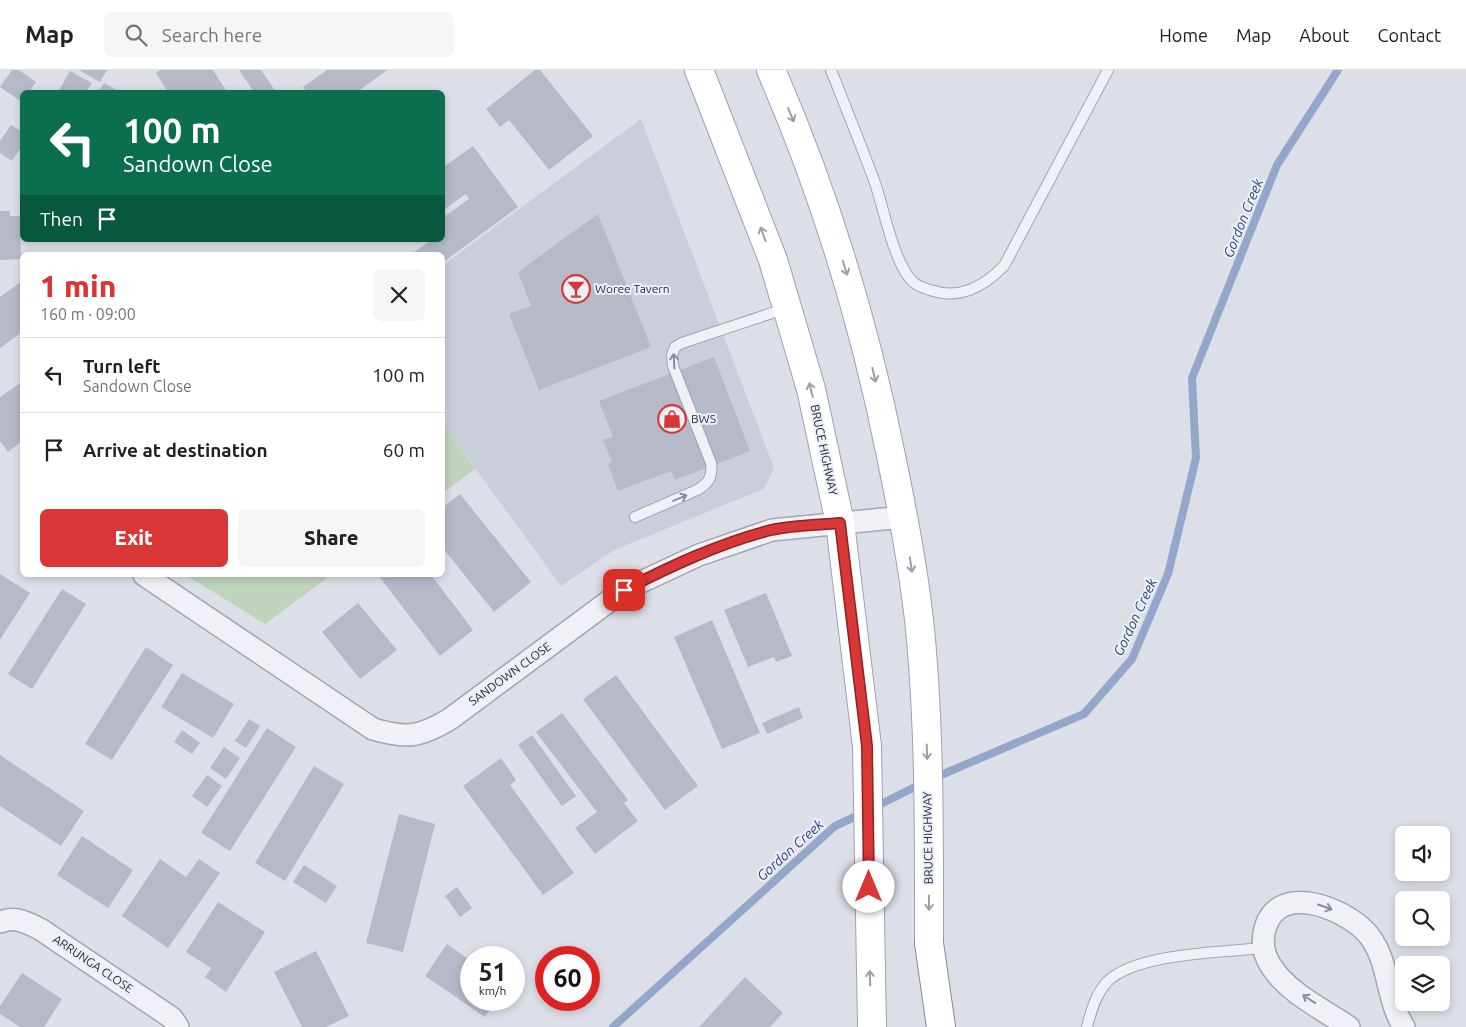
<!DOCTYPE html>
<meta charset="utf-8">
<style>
body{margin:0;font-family:Ubuntu,sans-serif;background:#f6f6f6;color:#202124;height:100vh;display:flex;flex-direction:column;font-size:19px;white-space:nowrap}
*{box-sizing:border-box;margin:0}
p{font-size:16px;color:#757577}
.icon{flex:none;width:28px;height:28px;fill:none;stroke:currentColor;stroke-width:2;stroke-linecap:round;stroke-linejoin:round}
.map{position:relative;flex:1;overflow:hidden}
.sheet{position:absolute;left:20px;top:182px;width:425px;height:325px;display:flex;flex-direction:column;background:#fff;border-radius:8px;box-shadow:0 2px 8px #0003}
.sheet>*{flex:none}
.guide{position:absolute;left:20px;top:20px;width:425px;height:152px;border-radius:8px;box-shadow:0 2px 8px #0003;background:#0b6e4f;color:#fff;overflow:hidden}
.fabs{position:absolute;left:1395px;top:756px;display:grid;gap:10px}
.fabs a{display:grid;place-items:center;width:55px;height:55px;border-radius:8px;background:#fff;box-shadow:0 2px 8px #0003;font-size:25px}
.speed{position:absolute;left:460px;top:876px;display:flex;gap:10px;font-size:25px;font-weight:700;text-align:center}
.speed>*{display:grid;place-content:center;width:65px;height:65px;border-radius:50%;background:#fff;box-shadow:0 2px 8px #0003;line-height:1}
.speed small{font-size:12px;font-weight:400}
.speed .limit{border:8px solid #d22;background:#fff;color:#111}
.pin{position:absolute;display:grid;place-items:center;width:42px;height:42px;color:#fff;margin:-21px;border-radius:10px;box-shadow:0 2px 8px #0006}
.me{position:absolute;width:55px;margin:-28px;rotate:0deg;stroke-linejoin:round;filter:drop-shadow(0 0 4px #0008)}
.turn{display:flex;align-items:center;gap:18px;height:105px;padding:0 20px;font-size:22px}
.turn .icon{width:65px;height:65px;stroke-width:2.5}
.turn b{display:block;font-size:35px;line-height:42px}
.then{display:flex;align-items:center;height:48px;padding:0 20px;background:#0003;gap:10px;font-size:19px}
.round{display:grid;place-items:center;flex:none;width:52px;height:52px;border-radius:8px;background:#f6f6f6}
.head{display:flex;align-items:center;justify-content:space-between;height:85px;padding:0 20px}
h1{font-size:30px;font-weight:800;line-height:38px;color:#d83637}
.button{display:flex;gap:10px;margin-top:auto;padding:10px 20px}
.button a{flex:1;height:58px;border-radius:8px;background:#d83637;color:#fff;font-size:20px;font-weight:800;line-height:58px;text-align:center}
.button a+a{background:#f6f6f6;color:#202124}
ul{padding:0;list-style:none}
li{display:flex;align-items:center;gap:15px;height:75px;padding:0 20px;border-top:1px solid #e0e0e0}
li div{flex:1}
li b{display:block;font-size:19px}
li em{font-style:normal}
header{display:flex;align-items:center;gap:30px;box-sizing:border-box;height:70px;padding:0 25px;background:#fff;border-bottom:1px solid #e0e0e0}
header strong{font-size:24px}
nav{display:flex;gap:28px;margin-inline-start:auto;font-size:18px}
.search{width:350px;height:45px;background:#f6f6f6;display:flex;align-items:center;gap:12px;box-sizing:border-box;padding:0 18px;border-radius:8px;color:#757577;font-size:19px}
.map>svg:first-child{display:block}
</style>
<header>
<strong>Map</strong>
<div class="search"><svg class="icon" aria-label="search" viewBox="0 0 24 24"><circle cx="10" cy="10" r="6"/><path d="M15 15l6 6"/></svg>Search here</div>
<nav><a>Home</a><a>Map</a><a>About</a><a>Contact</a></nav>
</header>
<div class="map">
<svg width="1466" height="957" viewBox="0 0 1466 957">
<rect width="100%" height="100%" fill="#dddfe8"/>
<!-- built -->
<path fill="#caceda" d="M641,49L774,398L764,419L614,480L561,516L443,354L442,196Z"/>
<!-- green -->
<g fill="#bfd3bd">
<path d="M443,354L475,399L443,423H442Z"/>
<path d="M186,505H331L265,554Z"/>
</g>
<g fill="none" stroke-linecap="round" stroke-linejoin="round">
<!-- stream -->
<g stroke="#94a7cb" stroke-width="8">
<path d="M934,708L1084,644L1132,589L1168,504L1196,388L1192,308L1277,95L1338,0"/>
<path d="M873,738L923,713"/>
<path d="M613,957L835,756L863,743"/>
</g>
</g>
<!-- building -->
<g fill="#b6bac8">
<path d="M12,0H19L36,12L29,22H22V32L0,17Z"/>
<path d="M79,0H107L100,12Z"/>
<path d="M160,0H213L227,22H168L156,3Z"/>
<path d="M239,0H261L276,22H254Z"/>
<path d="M327,0H387L357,22H307L303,17Z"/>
<path d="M535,0H540L593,66L549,100L509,50L500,57L486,39Z"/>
<path d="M70,1L92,13L86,22H58Z"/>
<path d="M104,13L120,22H98Z"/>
<path d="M11,55L22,62V76L12,91L0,83V71Z"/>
<path d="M473,76L518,137L442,193V185H410L431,170H442V148L469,129L466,124L442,141V98Z"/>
<path d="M0,141H10V146H20L21,189L0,190Z"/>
<path d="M598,144L651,277L539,320L509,244L531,236L518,202Z"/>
<path d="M22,211V262L0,278V227Z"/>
<path d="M714,287L750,381L675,410L671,401L618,421L608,394L612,392L603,370L613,367L599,331Z"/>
<path d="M22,312V371L8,382L0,371V327Z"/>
<path d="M460,424L531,512L494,542L442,477V438Z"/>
<path d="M0,504L30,523L0,570Z"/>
<path d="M378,505H431L473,560L440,586Z"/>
<path d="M62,519L86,534L32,619L8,604Z"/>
<path d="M766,523L792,586L776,592L774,587L748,597L724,540Z"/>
<path d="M358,533L397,580L360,609L322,562Z"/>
<path d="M712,550L760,663L722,679L674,567Z"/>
<path d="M146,577L173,595L112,690L85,674Z"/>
<path d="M182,603L234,634L213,668L161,637Z"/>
<path d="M616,605L698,716L665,740L583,629Z"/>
<path d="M799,637L803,648L767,664L762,653Z"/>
<path d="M562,643L628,730L624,733L638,751L595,784L575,758L597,742L536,662Z"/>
<path d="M249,649L260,656L246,678L235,671Z"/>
<path d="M267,658L296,677L230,781L201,763Z"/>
<path d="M182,660L200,673L192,684L174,672Z"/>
<path d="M532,665L576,726L562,736L518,675Z"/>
<path d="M224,677L240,688L226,709L210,698Z"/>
<path d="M0,685L84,741L61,776L0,736Z"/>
<path d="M501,688L516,710L510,715L574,803L543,825L463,716Z"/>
<path d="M314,696L344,714L285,811L255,793Z"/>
<path d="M207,705L222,716L207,737L192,726Z"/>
<path d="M399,744L435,754L403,882L366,873Z"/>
<path d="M82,766L133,800L108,838L57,805Z"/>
<path d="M160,789L186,807L199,789L220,803L168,878L122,846Z"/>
<path d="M304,795L337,816L326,833L293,812Z"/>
<path d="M457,817L472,838L460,847L445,826Z"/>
<path d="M218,832L265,862L226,922L205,907L211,898L186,882Z"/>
<path d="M447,874L471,891V930H497L485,947L425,906Z"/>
<path d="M316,881L349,946L326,957H302L274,902Z"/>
<path d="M22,903L62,929L44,957H20L0,944V936Z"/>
<path d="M745,907L783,943L770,957H699Z"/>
</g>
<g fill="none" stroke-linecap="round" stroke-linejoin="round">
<defs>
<g id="service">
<path d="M831,0C846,38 861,75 875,113C884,139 894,194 913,212C917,216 924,218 930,220C960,230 983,217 1004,196L1108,0"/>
<path d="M635,447L697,420C708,414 713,407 711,393L673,296L672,285L675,277L682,273L787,238"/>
<path d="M1087,957C1091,941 1096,924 1107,912C1135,883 1225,882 1264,878"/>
</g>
<g id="minor">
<path d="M144,505L373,659C407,669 420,667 450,649L624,520L699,485L772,460L903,447"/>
<path d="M0,852C15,846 26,852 40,859L172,948L178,957"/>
<path d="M1349,957C1324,940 1288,923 1271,896C1265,887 1262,875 1264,863C1274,810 1342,837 1366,862C1390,888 1385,928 1404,957"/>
</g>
<g id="primary">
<path d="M699,0L773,190L811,319L840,453L867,676L872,957"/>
<path d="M771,0C826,126 864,251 891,386C903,443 914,501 920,559C930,663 929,769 929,873"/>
</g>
<path id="motorway" d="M929,873L941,957"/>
</defs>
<!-- service casing -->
<use href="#service" stroke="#a2a5b2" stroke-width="12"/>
<!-- minor casing -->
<use href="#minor" stroke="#a2a5b2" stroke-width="24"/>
<!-- primary casing -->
<use href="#primary" stroke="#9ba1b5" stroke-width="30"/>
<!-- motorway casing -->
<use href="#motorway" stroke="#838aa0" stroke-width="30"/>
<!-- service -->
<use href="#service" stroke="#f0f1f6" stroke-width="10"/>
<!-- minor -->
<use href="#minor" stroke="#f0f1f6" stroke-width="21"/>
<!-- primary -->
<use href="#primary" stroke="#fff" stroke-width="28"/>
<!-- motorway -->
<use href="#motorway" stroke="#fff" stroke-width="28"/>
</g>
<!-- one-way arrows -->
<defs><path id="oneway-shaft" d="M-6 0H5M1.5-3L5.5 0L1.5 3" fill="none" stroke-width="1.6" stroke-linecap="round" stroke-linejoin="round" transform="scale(1.25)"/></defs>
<g stroke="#9da0a9">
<use href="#oneway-shaft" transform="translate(791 45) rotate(67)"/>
<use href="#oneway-shaft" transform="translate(763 164) rotate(-110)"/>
<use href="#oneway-shaft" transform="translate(845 198) rotate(73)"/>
<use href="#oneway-shaft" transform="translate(874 305) rotate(77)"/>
<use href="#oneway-shaft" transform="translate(811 320) rotate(-104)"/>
<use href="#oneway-shaft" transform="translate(911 495) rotate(81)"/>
<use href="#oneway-shaft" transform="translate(927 682) rotate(88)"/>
<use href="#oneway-shaft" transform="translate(929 833) rotate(90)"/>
<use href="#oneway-shaft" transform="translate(870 908) rotate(-92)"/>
</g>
<g stroke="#8a8e9b">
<use href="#oneway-shaft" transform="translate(674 291) rotate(-93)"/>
<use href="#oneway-shaft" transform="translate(680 428) rotate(-23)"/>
<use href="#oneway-shaft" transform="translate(1325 837) rotate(19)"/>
<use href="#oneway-shaft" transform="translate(1309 929) rotate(-146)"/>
</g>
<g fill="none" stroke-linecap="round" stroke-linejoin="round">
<defs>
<path id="route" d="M624,520C671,496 720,473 771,460C793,455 817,455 840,453L867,676L869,817"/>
</defs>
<!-- route casing -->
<use href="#route" stroke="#8c2324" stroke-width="12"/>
<!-- route -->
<use href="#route" stroke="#d83637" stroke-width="9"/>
</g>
<!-- icons -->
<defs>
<symbol id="bar-ring" viewBox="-11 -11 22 22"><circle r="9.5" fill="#eceff6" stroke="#d83637" stroke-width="1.5"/><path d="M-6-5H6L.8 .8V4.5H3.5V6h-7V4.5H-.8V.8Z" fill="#d83637"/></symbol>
<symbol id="shop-ring" viewBox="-11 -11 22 22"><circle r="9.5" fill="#eceff6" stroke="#d83637" stroke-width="1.5"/><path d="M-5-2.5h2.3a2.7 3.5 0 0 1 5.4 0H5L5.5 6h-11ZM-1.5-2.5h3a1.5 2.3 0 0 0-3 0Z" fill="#d83637"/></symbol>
</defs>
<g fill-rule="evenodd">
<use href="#bar-ring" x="560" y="203" width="32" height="32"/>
<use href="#shop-ring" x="656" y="333" width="32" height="32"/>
</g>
<g text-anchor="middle" stroke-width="4" stroke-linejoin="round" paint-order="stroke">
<!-- poi labels -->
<g font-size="12" fill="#252b40" stroke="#eceff6" text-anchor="start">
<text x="595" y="223">Woree Tavern</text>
<text x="691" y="353">BWS</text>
</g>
<!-- street labels -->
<g font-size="12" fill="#252b40" stroke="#eceff6">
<text transform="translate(824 380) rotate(78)" y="4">BRUCE HIGHWAY</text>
<text transform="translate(510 604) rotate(-36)" y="4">SANDOWN CLOSE</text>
<text transform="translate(928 768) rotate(-91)" y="4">BRUCE HIGHWAY</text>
<text transform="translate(93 894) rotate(34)" y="4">ARRUNGA CLOSE</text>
</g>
<!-- water labels -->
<g font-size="14" font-style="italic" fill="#2c4276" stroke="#eceff6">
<text transform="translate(1243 148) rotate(-68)" y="5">Gordon Creek</text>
<text transform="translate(1135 547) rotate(-65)" y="5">Gordon Creek</text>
<text transform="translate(790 780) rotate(-42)" y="5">Gordon Creek</text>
</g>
</g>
</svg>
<div class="fabs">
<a><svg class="icon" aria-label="sound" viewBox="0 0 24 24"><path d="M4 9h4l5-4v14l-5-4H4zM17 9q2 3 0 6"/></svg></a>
<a><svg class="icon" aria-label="search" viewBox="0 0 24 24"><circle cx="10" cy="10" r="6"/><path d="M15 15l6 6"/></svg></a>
<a><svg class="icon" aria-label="layers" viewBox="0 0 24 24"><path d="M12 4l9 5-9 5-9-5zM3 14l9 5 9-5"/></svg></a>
</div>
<div class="speed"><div>51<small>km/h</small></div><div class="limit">60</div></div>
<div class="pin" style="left:624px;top:520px;background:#d93025"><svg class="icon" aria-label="arrive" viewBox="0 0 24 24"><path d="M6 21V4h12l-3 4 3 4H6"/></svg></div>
<svg class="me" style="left:869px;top:817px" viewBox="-20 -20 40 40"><circle r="19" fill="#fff"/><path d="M0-13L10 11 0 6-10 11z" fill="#d83637"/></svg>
<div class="guide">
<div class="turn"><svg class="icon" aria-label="left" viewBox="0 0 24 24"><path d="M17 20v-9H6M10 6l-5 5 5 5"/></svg><div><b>100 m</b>Sandown Close</div></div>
<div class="then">Then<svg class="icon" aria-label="arrive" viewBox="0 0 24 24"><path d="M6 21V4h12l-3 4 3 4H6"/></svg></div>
</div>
<section class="sheet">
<div class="head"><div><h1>1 min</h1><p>160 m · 09:00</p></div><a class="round"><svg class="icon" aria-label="close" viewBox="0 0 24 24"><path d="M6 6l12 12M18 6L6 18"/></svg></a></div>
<ul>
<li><svg class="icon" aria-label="left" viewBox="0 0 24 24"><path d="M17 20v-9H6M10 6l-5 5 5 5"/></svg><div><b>Turn left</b><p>Sandown Close</p></div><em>100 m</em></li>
<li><svg class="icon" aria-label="arrive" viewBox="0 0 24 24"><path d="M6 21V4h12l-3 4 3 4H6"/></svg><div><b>Arrive at destination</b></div><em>60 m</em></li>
</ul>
<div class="button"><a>Exit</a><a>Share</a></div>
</section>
</div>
